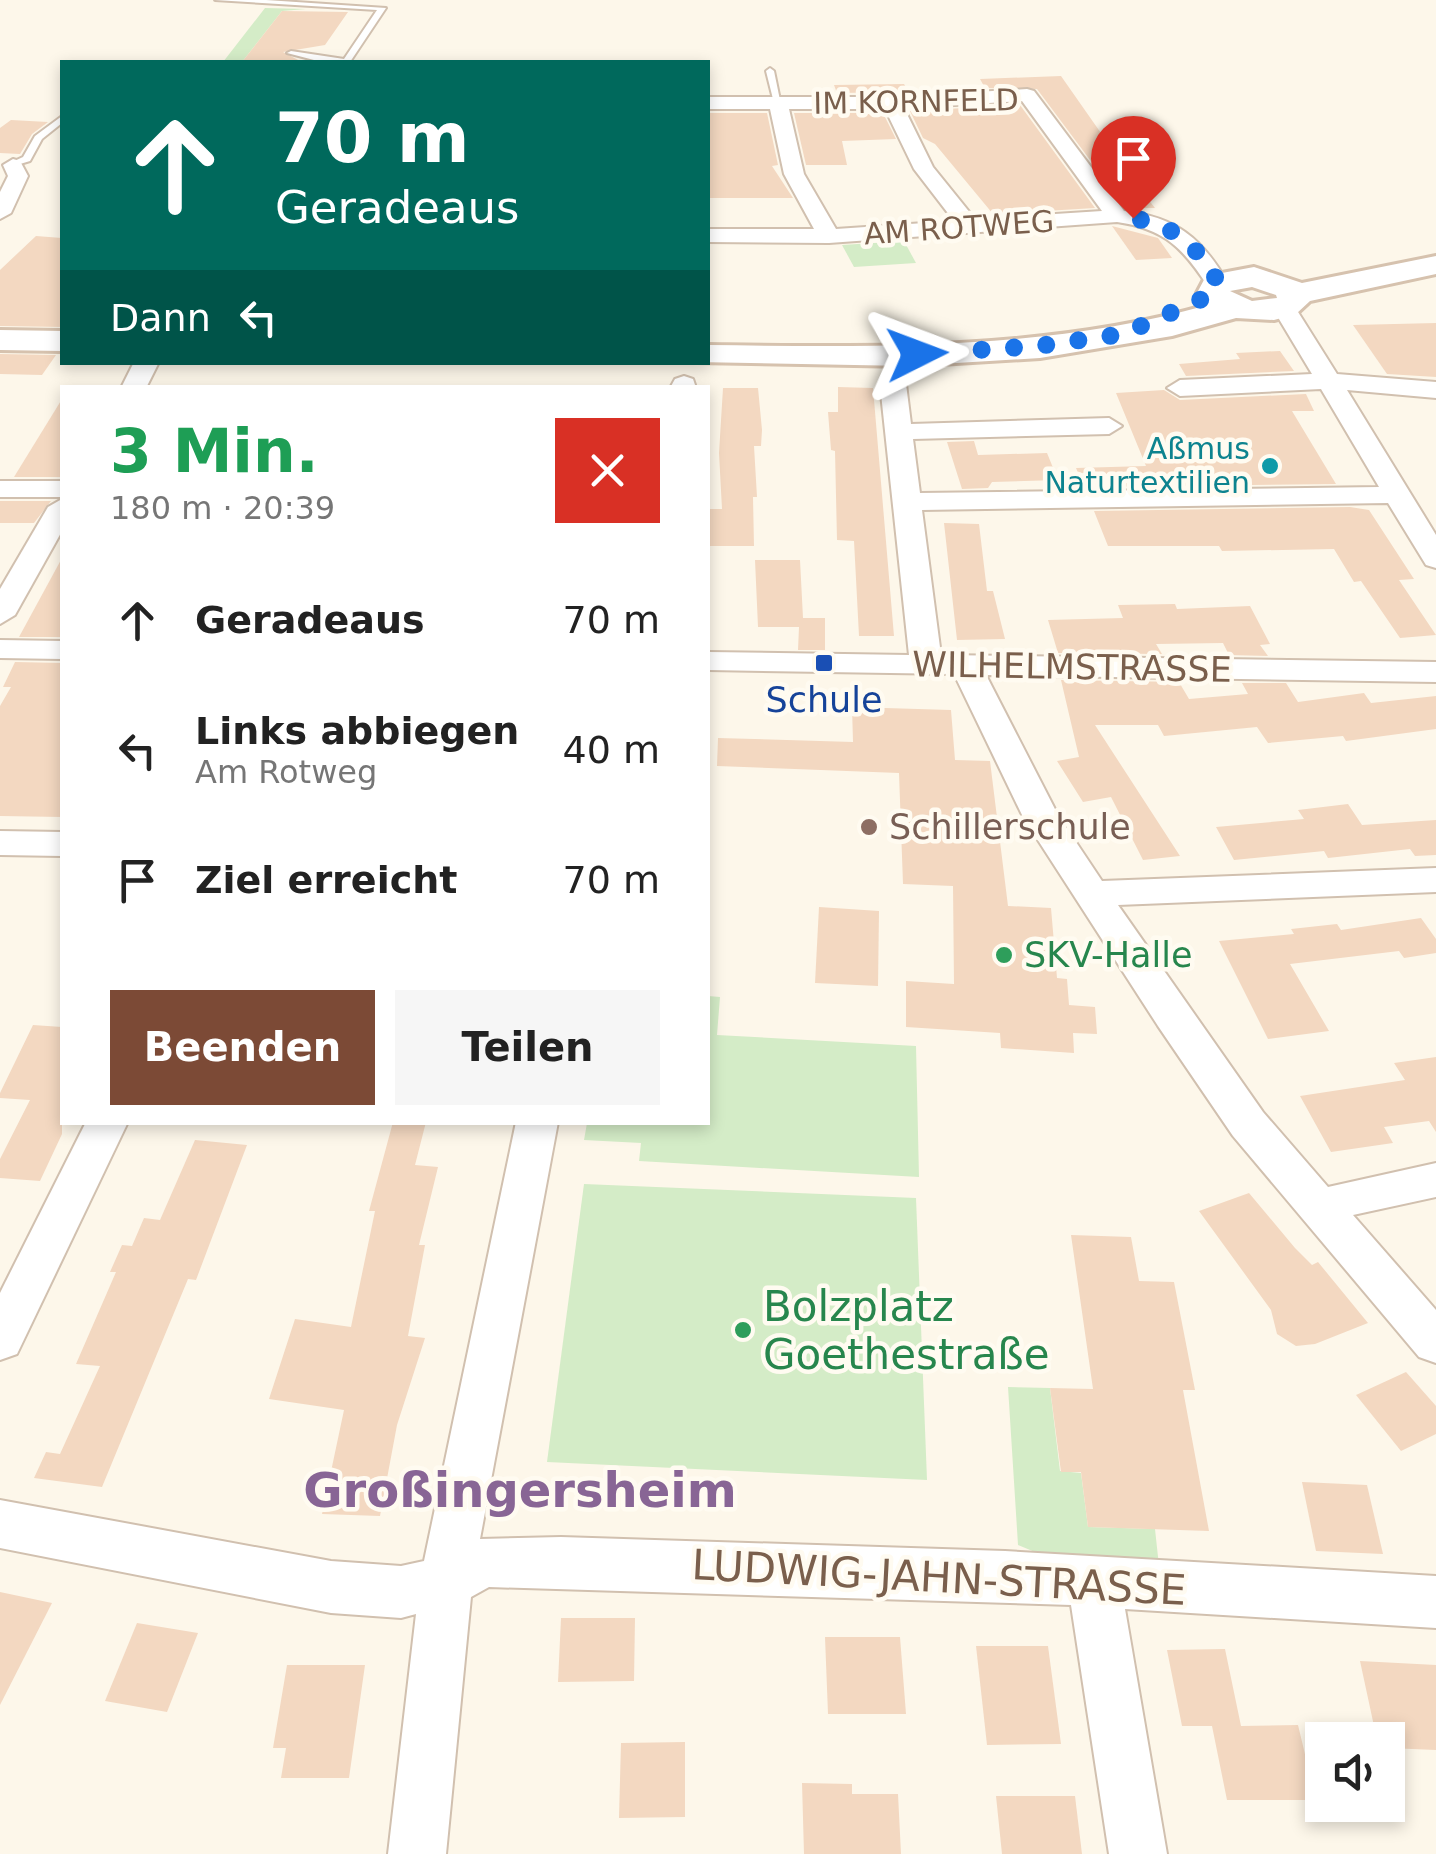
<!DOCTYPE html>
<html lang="de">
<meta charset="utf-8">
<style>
body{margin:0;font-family:"DejaVu Sans",sans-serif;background:#f6f6f6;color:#222;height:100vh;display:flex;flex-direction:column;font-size:38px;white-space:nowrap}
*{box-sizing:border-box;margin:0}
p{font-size:32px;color:#767676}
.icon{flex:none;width:55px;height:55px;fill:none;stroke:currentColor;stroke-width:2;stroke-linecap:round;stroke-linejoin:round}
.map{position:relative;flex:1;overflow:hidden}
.panel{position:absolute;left:60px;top:385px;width:650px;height:740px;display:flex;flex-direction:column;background:#fff;border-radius:0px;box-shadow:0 5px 15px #0003}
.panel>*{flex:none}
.hud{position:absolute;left:60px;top:60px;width:650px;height:305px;border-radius:0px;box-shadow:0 5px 15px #0003;background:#00695c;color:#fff;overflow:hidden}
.tools{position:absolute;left:1305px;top:1722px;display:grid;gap:20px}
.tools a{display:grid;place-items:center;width:100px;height:100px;border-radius:0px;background:#fff;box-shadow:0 5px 15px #0003;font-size:50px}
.pin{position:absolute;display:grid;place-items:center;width:85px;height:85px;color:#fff;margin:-102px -42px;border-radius:50% 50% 50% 0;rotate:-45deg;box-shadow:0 0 10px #0007}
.pin .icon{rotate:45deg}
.me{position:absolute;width:110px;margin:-55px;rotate:87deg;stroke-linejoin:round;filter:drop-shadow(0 0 8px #0008)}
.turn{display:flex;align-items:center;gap:35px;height:210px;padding:0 50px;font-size:45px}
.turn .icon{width:130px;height:130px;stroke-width:2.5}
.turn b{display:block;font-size:70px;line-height:85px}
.then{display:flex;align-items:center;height:95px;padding:0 50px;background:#0003;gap:20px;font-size:38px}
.round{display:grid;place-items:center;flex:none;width:105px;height:105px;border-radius:0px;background:#f6f6f6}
.headline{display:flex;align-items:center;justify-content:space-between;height:170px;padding:0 50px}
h1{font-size:60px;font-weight:800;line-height:75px;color:#1e9e55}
.cta{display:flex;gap:20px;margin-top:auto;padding:20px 50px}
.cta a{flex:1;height:115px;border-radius:0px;background:#7c4a36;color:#fff;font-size:40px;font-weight:800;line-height:115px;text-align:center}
.cta a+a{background:#f6f6f6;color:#222}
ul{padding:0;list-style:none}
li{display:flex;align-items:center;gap:30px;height:130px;padding:0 50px}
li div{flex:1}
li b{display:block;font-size:38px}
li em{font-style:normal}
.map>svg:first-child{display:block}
</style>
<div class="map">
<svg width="1436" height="1854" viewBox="0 0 1436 1854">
<rect width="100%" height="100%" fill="#fdf7ea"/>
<!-- green -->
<g fill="#d4ecc7">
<path d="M265,8L306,9L282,11L242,62H223Z"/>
<path d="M904,241L916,263L854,267L842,245Z"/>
<path d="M708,996L720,997L717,1035L916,1046L919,1177L639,1161L641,1143L584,1140L587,1123L708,1122Z"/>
<path d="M584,1184L916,1198L927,1480L547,1462Z"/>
<path d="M1008,1387L1050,1388L1060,1471L1081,1473L1088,1527L1155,1529L1159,1566L1047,1557L1018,1545Z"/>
</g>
<!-- building -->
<g fill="#f3d8c1">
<path d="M282,11L348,12L325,45L283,52L302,62H242Z"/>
<path d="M1061,76L1103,136L1099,137L1155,208H1126L1037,89L985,88L980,79Z"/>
<path d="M904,84L909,92L837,93L834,85Z"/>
<path d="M1020,105L1095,208L993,214L935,144L923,138L910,111Z"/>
<path d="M708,113H767L778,165L772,166L793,198H708Z"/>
<path d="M794,113H883L896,139L842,141L847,165H806Z"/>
<path d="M11,120L48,122L32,134L20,154L0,153V128Z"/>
<path d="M1112,226L1158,238L1172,258L1136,260Z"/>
<path d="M36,236L62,238V327L0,326V270Z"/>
<path d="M1436,323V377L1387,374L1353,325Z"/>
<path d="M1280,351L1294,371L1186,376L1179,364L1240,359L1236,353Z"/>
<path d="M0,354L56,355L42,375L0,374Z"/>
<path d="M838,387L873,388L894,636H859L854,541L837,540L835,451L831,450L828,412H838Z"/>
<path d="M723,388H758L762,430L761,446H754L757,497H753L754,546H708V509H722L719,453Z"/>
<path d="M1164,390L1180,400L1306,394L1314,411H1292L1336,484L1084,487L1076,468L1146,466L1116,393Z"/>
<path d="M62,399V477H14Z"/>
<path d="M974,441L978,455L1047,453L1058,480L992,482L988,488L962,489L947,442Z"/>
<path d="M0,501H51L34,523H0Z"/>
<path d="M1350,507L1369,510L1414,579L1399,580L1436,635L1400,638L1361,581L1354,582L1334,549L1222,551L1219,546H1108L1094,511Z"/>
<path d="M944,523L979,524L987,591H993L1005,639L957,640Z"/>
<path d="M62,558V637H19Z"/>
<path d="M755,560H800L803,618H825V650H798L799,627H758Z"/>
<path d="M1175,604L1177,609L1250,606L1270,644L1260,645L1268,656L1229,655L1223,643L1156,644L1162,654L1058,653L1048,620L1123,618L1118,605Z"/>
<path d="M15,662L62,663V817L0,816V706L11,687H3Z"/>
<path d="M1061,680L1179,682L1189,699L1248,694L1242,683H1286L1298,702L1364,693L1371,703L1436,696V729L1346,741L1343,736L1268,743L1257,727L1164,736L1158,725H1095L1180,856L1143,860L1111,797L1083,802L1057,761L1079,757Z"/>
<path d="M852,707L951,710L955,760L990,761L1008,906L1051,908L1057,978L1067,979L1069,1005L1095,1007L1097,1034L1073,1033L1074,1053L1001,1048L1000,1033L906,1027V981L954,984L953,886L903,884L899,773L717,766L718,738L853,742Z"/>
<path d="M1348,804L1362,825L1436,820V855L1415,856L1410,849L1328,858L1324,851L1234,860L1216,827L1304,819L1298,810Z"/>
<path d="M819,907L879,911L878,986L815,983Z"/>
<path d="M1421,918L1436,939V953L1404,958L1399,951L1290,964L1329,1031L1268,1039L1219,941L1294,934L1291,929L1337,924L1341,930Z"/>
<path d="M33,1025L62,1027V1134L40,1181L0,1178V1159L30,1100L0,1098V1093Z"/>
<path d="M1436,1057V1132L1429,1121L1384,1127L1393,1143L1331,1152L1300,1096L1405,1080L1394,1063Z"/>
<path d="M393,1122H426L415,1165L438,1167L419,1245H425L408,1336L425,1338L397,1425L380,1516L322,1514L344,1410L269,1399L295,1319L351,1327L375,1211H369Z"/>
<path d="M195,1140L247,1145L196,1280L188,1279L102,1487L34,1478L46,1452L60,1454L100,1366L76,1364L116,1272H110L122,1245L132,1246L144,1218L160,1220Z"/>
<path d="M1249,1193L1295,1248L1312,1265L1318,1262L1368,1323L1315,1344L1296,1346L1277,1334L1271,1310L1199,1211Z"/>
<path d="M1071,1235L1131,1237L1139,1281L1174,1282L1195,1390H1183L1209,1531L1088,1527L1081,1472H1061L1050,1388L1093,1389Z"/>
<path d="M1406,1372L1436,1406V1434L1401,1451L1356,1395Z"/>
<path d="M1302,1482L1367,1485L1383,1554L1316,1551Z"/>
<path d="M0,1592L52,1603L0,1705Z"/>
<path d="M561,1618H635L634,1681L558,1682Z"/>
<path d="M137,1623L198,1633L167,1712L105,1701Z"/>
<path d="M825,1637H900L906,1714H828Z"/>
<path d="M976,1646H1048L1061,1744L987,1745Z"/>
<path d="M1225,1649L1241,1726L1298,1725L1316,1800H1227L1212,1726H1182L1167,1650Z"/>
<path d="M1360,1661L1436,1665V1750L1388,1748V1740H1377Z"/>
<path d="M287,1665H365L349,1778H281L286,1748H273Z"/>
<path d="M685,1742V1817L619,1818L621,1743Z"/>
<path d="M802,1783L852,1784V1794H898L901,1854H804Z"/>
<path d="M996,1796H1075L1082,1854H1002Z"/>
</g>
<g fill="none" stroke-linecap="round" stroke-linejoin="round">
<defs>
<g id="lane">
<path d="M215,0H266L386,8L350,62H313L314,60L287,53L291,51L344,59L377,10Z"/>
<path d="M770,68L774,71L781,105L774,103L766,71Z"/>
<path d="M62,116V123L42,139L30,161L10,167V163L23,157L35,136Z"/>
</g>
<g id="street">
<path d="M1027,89L1034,91L1124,211C1176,217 1202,238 1228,283L1225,288H1209C1183,248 1165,229 1117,222L829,243L708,242V229H814L784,174L770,109H708V97H892ZM1022,101L1102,211L975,219L933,167L904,108ZM789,109H885L914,169L954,221L836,229L804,174Z"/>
<path d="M13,159L20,161L28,176L11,213L0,219V192L8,176L3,165Z"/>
<path d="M1285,302L1293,304L1337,374L1436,382V398L1347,390L1436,535V568L1426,565L1388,503L922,510L941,655L1436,662V682L986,675L1058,815L1102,881L1436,868V892L1118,905L1263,1112L1328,1187L1436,1163V1197L1353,1215L1436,1310V1363L1419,1357L1233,1136L1158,1026L1023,817L954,674L708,670V652L909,655L880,384L884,379H902L906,384L911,424L1109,418L1122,426L1109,434L913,439L920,493L1379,487L1321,389L1180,396L1167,388L1180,380L1312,374L1273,309Z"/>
<path d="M134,362H159L146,388H121Z"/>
<path d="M684,376L693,379L696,388H670L675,379Z"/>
<rect x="0" y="481" width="62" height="16"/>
<path d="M62,499V531L15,615L0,624V589L48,507Z"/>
<path d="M0,640L62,641V659L0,658Z"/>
<path d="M0,831L62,832V856L0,855Z"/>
<path d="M86,1122H128L17,1354L0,1360V1293Z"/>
<path d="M516,1122H558L480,1539L561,1537L1005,1551L1436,1576V1628L1125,1609L1167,1854H1109L1071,1605L489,1587L471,1597L446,1854H388L416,1614L401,1618L331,1613L0,1548V1500L331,1561L401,1566L424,1561Z"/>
</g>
<g id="secondary">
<path d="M1436,256V274L1310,301L1296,314L1274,320L1236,318L1172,336L1040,358L907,366L697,362H708V345C875,347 1045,351 1208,305L1197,293L1206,276L1254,267L1302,283ZM1252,287L1276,295L1277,298L1252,301L1230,291Z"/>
<path d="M0,330L62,331V351L0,350Z"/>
</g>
</defs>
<!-- lane casing -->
<use href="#lane" stroke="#d1c0af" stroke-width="4"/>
<!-- street casing -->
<use href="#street" stroke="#d1c0af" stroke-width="4"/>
<!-- secondary casing -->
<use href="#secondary" stroke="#d6c2ae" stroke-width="6"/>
<!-- lane -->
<use href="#lane" fill="#fff" fill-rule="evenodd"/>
<!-- street -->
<use href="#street" fill="#fff" fill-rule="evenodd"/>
<!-- secondary -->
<use href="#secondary" fill="#fff" fill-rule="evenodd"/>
</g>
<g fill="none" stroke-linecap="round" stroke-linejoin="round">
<!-- route -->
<path stroke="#1a73e8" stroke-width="18" stroke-dasharray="0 32.4" d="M917,354L1038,346L1123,334L1213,294L1218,282C1195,244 1177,227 1133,218"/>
</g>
<!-- markers -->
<circle fill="#0f9aa8" stroke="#fffbf1" stroke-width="4" cx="1270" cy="466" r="10"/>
<rect fill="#1a4fb4" stroke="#fffbf1" stroke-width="4" x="814" y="653" width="20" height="20" rx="5"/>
<circle fill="#8d6e63" stroke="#fffbf1" stroke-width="4" cx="869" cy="827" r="10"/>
<g fill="#2e9e5b" stroke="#fffbf1" stroke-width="4">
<circle cx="1004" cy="955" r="10"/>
<circle cx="743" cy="1330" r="10"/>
</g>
<g text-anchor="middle" stroke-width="9" stroke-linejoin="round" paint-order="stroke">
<!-- far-street labels -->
<g font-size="30" fill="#7a5f4c" stroke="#fffbf1">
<text transform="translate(916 102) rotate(-1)" y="10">IM KORNFELD</text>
<text transform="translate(959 228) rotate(-4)" y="10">AM ROTWEG</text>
</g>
<!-- far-culture labels -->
<g font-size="30" fill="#0d838f" stroke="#fffbf1" text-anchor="end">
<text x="1250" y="459">Aßmus<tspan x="1250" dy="34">Naturtextilien</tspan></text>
</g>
<!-- street labels -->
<g font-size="35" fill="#7a5f4c" stroke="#fffbf1">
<text transform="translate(1072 667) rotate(1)" y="12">WILHELMSTRASSE</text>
</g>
<!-- transit labels -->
<g font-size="35" fill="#164399" stroke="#fffbf1">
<text x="824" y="712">Schule</text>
</g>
<!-- education labels -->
<g font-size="35" fill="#785e54" stroke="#fffbf1" text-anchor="start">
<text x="889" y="839">Schillerschule</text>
</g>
<!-- leisure labels -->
<g font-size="35" fill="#27864d" stroke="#fffbf1" text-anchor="start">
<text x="1024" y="967">SKV-Halle</text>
</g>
<!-- near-leisure labels -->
<g font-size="42" fill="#27864d" stroke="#fffbf1" text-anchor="start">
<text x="763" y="1321">Bolzplatz<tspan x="763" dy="48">Goethestraße</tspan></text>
</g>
<!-- near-street labels -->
<g font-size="42" fill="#7a5f4c" stroke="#fffbf1">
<text transform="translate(939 1577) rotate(3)" y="15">LUDWIG-JAHN-STRASSE</text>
</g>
<!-- near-quarter labels -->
<g font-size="48" font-weight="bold" fill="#886595" stroke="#fffbf1">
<text x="520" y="1507">Großingersheim</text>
</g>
</g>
</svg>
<div class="tools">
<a><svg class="icon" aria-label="sound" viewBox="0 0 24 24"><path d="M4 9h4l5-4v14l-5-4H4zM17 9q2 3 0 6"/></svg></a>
</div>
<div class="pin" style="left:1133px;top:218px;background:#d93025"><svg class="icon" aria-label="arrive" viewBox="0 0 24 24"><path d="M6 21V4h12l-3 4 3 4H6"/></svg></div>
<svg class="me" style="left:917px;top:354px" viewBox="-20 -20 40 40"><path d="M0-17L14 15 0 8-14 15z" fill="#1a73e8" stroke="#fff" stroke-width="4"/></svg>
<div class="hud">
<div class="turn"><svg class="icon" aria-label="ahead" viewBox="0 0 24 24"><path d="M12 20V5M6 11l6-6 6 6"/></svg><div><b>70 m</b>Geradeaus</div></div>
<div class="then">Dann<svg class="icon" aria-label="left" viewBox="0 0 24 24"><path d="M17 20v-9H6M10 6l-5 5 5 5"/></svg></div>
</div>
<section class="panel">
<div class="headline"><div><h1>3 Min.</h1><p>180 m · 20:39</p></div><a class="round" style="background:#d93025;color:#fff"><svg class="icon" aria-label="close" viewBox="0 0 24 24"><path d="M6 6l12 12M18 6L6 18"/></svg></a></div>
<ul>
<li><svg class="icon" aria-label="ahead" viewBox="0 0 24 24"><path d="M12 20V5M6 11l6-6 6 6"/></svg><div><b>Geradeaus</b></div><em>70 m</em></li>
<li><svg class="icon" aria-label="left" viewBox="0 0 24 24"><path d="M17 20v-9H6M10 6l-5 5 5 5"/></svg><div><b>Links abbiegen</b><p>Am Rotweg</p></div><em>40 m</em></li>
<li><svg class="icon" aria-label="arrive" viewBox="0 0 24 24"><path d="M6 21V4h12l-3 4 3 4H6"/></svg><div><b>Ziel erreicht</b></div><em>70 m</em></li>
</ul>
<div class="cta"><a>Beenden</a><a>Teilen</a></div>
</section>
</div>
